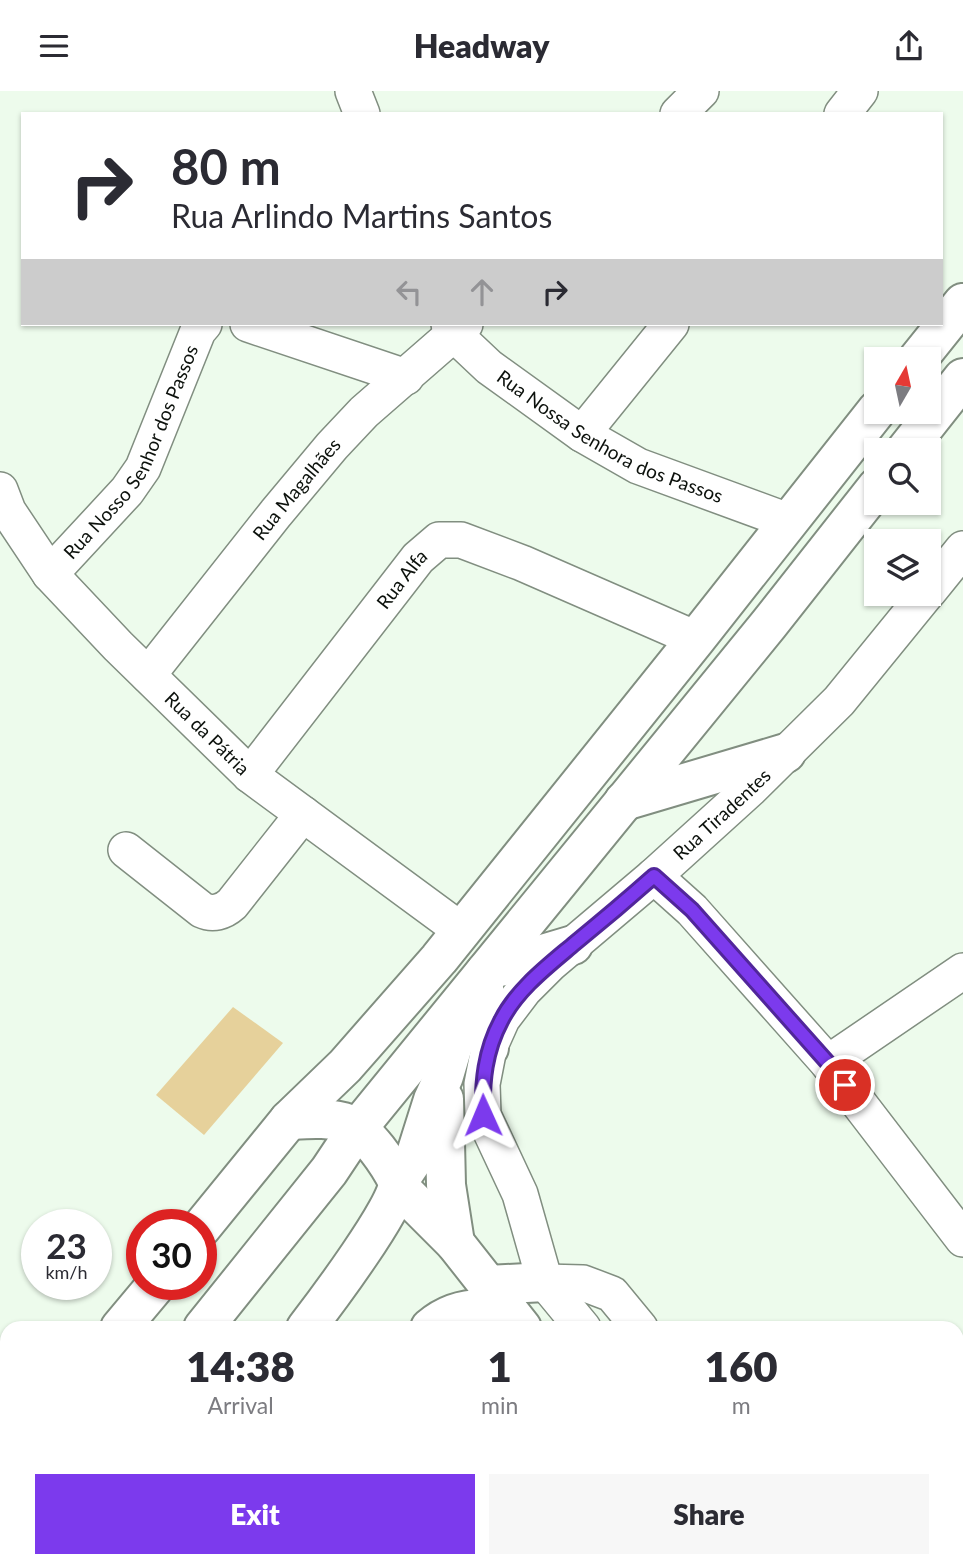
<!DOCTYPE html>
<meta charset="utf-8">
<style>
body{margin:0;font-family:Lato,sans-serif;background:#f7f7f7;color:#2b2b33;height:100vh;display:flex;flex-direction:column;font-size:26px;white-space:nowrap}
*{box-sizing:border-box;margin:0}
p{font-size:23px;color:#7c7c81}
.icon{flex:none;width:38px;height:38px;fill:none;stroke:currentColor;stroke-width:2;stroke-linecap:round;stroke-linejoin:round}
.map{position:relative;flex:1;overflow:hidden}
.side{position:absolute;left:0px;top:1230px;width:964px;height:247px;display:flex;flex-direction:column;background:#fff;border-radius:21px 21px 0 0;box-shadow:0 2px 5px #0004}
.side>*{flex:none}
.guide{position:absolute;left:21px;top:21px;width:922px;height:214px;border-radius:0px;box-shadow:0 2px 5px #0004;background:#fff;color:#2b2b33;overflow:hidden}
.needle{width:46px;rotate:9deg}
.controls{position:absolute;left:864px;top:256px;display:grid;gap:14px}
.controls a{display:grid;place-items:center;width:77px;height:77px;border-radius:0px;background:#fff;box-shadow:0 2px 5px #0004;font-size:35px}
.speed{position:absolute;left:21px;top:1118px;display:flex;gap:14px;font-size:35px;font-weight:700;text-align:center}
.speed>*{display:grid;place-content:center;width:91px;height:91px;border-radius:50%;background:#fff;box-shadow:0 2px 5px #0004;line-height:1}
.speed small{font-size:18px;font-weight:400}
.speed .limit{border:10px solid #d22;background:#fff;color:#111}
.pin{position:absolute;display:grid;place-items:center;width:60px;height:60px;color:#fff;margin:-30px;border:4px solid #fff;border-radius:50%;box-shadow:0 2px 7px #0007}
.me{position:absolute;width:77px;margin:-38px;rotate:359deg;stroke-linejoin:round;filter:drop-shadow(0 0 5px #0008)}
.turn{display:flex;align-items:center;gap:24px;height:147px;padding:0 35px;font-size:32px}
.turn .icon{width:91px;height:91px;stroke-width:2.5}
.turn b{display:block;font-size:49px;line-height:60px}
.lanes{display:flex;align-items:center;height:66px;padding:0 35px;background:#0003;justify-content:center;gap:35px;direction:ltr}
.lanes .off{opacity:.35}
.eta{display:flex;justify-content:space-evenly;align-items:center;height:119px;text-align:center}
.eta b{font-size:42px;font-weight:800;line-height:49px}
.button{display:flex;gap:14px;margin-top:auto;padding:14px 35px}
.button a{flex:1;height:80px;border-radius:0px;background:#7c3aed;color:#fff;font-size:28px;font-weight:800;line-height:80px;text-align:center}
.button a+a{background:#f7f7f7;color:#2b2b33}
header{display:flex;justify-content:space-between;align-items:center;height:91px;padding:0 35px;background:#fff;font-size:32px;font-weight:800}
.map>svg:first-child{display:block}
</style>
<header><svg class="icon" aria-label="menu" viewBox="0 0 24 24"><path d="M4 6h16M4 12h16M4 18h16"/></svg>Headway<svg class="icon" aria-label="share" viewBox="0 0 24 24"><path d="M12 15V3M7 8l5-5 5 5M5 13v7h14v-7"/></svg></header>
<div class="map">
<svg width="963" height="1476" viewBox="0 0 963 1476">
<rect width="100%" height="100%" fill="#edfbec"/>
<!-- green -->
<path fill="#e6d19b" d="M233,916L283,952L204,1044L156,1004Z"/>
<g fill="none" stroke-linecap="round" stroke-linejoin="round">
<defs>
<g id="minor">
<path d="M353,0L362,23"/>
<path d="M678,23L701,0"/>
<path d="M842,23L860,0"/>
<path d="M248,233L406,286"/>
<path id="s1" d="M449,233L454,243L489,276L582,343L638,375L788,430"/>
<path d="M582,343L671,233"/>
<path id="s2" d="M0,399L8,420L50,483L118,555L250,684L462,840"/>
<path id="s3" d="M50,483L127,400L143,377L198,240L204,233"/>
<path d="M929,500L963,458"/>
<path id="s4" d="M148,584L276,422L332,355L364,321L465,233"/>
<path id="s5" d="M250,684L418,467L439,449H461L522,472L696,548"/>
<path d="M126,759L202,819C213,824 223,821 232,813L303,723"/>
<path d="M654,785L692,819L828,972L963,1148"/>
<path d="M828,972L963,880"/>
<path d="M545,1191L583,1192L612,1203L640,1237"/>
<path id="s6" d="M583,1237L545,1191L520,1103L483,1024L482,993L489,957L502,928L524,899L550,873L654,785L750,698L839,610L927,502"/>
<path d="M754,1470L755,1476"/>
</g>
<g id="major">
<path d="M918,268L963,212"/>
<path d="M906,359L963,287"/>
<path d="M624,710L786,662"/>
<path d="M486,880L573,854"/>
<path d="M483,884L489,957"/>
<path d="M444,1008L446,1094L455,1152"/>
<path d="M289,1029C308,1028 331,1026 349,1033C368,1041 389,1073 398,1091"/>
<path d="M399,1096L455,1152L522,1237"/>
<path d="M201,1137L289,1029L345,975L439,868L696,548L877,319"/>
<path d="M488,1194L545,1191"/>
<path d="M120,1237L156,1194"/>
<path d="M203,1237L329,1080L357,1038L769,533L877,396"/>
<path d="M306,1237C323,1215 400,1113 398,1091L415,1066L433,1009L444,985L464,917"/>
<path d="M430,1237C452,1218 480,1215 508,1221"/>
<path d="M0,1437L7,1424"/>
<path d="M665,1470L673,1476"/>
<path d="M722,1470L727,1476"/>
<path d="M33,1476L41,1470"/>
</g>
</defs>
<!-- minor casing -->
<use href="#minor" stroke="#818e80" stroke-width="38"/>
<!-- major casing -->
<use href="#major" stroke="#818e80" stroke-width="42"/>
<!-- minor -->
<use href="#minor" stroke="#fff" stroke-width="35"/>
<!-- major -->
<use href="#major" stroke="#fff" stroke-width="38"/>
</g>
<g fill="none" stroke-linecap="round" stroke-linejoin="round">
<defs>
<path id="route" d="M483,1024C482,991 485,960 501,930C517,898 549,874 575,852C602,830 628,808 654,785L692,819L828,972L845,994"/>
</defs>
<!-- route casing -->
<use href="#route" stroke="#51269a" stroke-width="18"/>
<!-- route -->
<use href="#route" stroke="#7c3aed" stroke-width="12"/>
</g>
<g text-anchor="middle" stroke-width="6" stroke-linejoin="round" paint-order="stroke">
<!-- street labels -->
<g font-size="19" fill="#0c110c" stroke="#fff">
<text dy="7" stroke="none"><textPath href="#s1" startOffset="200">Rua Nossa Senhora dos Passos</textPath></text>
<text dy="7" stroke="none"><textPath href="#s3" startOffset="149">Rua Nosso Senhor dos Passos</textPath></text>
<text dy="7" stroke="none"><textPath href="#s4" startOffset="238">Rua Magalhães</textPath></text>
<text dy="7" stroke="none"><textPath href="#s5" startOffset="248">Rua Alfa</textPath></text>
<text dy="7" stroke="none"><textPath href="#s2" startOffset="322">Rua da Pátria</textPath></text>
<text dy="7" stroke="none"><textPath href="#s6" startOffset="639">Rua Tiradentes</textPath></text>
</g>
</g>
</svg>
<div class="controls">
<a><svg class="needle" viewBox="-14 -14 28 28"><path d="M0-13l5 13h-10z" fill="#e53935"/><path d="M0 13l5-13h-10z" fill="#7c7c81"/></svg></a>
<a><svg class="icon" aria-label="search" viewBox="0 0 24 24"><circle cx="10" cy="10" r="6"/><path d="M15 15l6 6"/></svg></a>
<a><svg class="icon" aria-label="layers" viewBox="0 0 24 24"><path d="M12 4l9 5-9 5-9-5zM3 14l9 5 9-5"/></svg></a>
</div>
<div class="speed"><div>23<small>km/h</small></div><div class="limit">30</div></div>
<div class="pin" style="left:845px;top:994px;background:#d93025"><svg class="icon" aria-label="arrive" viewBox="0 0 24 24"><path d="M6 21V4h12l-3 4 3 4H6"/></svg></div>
<svg class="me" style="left:483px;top:1024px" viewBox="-20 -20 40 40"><path d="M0-17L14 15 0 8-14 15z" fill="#7c3aed" stroke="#fff" stroke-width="4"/></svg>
<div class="guide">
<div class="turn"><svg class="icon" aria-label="right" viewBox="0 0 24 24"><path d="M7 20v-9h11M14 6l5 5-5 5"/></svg><div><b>80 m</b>Rua Arlindo Martins Santos</div></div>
<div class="lanes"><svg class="icon off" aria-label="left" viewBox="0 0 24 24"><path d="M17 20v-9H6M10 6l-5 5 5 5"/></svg><svg class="icon off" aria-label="ahead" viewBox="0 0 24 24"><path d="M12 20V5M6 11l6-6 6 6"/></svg><svg class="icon" aria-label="right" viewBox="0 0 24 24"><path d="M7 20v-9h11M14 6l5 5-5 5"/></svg></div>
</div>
<section class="side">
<div class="eta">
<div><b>14:38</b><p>Arrival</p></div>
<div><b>1</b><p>min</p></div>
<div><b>160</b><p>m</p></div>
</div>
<div class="button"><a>Exit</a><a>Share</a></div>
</section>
</div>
